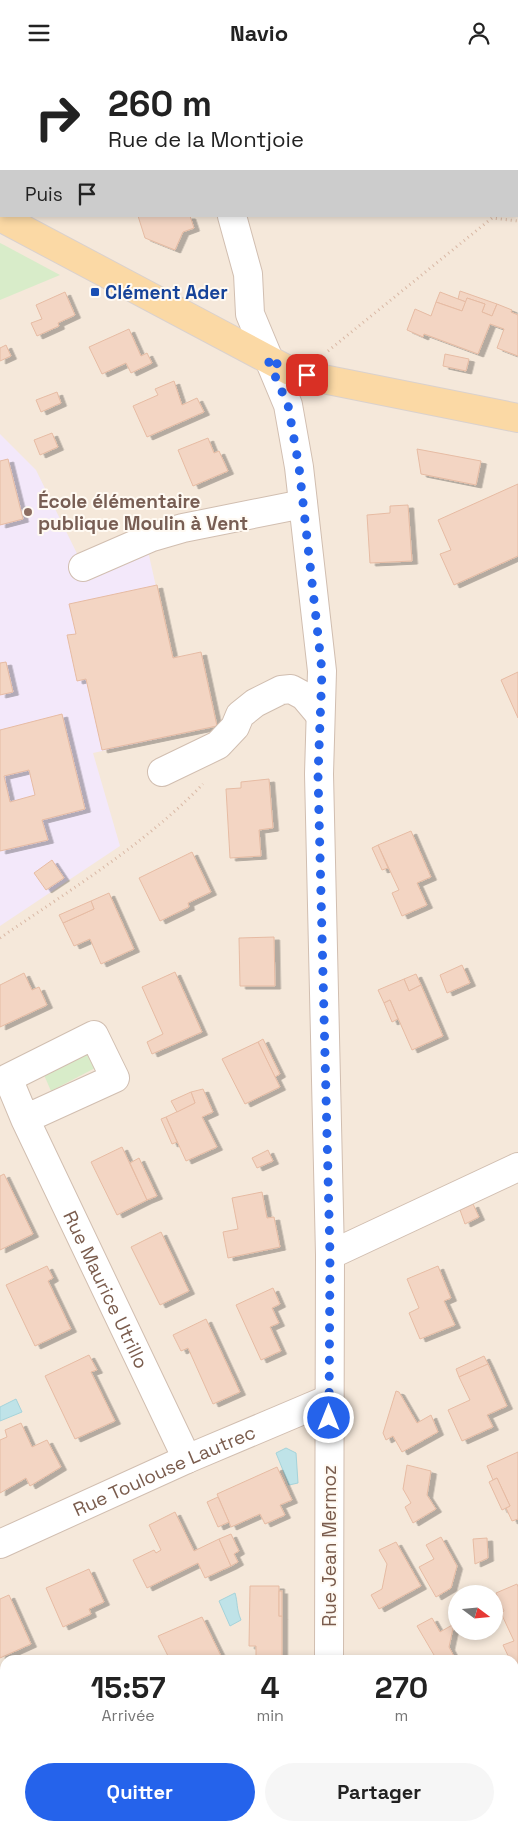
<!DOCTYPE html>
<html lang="fr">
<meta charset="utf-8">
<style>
body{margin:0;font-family:"Space Grotesk",sans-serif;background:#f6f6f6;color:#222;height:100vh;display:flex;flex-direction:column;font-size:19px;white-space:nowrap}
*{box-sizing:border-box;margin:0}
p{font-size:16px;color:#767676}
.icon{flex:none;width:28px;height:28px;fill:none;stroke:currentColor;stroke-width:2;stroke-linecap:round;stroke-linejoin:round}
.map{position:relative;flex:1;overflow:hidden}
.details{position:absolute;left:0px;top:1590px;width:519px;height:176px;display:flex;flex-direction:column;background:#fff;border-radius:15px 15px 0 0;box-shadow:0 2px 8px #0003}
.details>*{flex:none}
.banner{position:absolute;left:0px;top:0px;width:519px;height:152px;box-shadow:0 2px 8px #0003;background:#fff;color:#222;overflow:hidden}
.needle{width:32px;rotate:106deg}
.tools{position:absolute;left:448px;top:1520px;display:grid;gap:10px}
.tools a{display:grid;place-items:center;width:55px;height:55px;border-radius:50%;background:#fff;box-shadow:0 2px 8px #0003;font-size:25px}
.pin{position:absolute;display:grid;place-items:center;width:42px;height:42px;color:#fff;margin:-21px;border-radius:10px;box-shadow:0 2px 8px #0006}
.me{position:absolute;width:55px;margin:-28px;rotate:0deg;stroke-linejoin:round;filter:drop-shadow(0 0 4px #0008)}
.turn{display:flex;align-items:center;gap:18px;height:105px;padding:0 25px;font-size:22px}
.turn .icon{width:65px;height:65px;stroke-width:2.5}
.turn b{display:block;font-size:35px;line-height:42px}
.then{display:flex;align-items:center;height:48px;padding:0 25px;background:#0003;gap:10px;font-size:19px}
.eta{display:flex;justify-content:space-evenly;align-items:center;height:85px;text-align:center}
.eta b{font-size:30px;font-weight:600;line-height:35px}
.primary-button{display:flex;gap:10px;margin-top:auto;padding:10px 25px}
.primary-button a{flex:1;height:58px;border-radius:30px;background:#2563eb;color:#fff;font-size:20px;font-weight:600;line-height:58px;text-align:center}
.primary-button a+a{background:#f6f6f6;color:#222}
header{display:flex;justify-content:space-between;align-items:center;height:65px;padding:0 25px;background:#fff;font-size:22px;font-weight:600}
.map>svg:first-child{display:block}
</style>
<header><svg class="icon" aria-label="menu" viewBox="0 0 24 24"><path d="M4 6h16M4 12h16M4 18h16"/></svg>Navio<svg class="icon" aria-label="person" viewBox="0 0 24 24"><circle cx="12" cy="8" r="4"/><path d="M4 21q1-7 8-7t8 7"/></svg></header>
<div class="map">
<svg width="518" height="1766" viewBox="0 0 518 1766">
<defs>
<filter id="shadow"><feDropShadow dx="5.5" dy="3" stdDeviation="0" flood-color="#0004"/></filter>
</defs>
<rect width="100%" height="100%" fill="#fdf6ec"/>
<!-- residential -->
<path fill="#f5e8da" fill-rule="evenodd" d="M0,0H518V1766H0ZM1,1H518V151H1ZM456,1529H494V1566H456ZM5,1595H514V1761H5Z"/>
<!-- education -->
<path fill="#f3e8fa" d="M0,369L36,405L88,511L148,486L172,593L201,587L217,661L93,688L120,781L0,861Z"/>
<!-- green -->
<g fill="#d8ecc9">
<path d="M0,178L4,180L60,210L0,235Z"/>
<path d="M91,987L97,1002L51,1026L44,1010Z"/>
</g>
<!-- water -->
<g fill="#bfe3e8" stroke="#a5d3da">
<path d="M16,1334L22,1347L0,1356V1342Z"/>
<path d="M286,1383L296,1388L298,1418L289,1420L276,1388Z"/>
<path d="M235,1528C238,1538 236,1543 241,1555L230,1561L219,1536Z"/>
</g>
<!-- building -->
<g fill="#f3d5c3" stroke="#e6bba3" fill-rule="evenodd" filter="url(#shadow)">
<path d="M283,0L284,1H226L228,0Z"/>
<path d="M138,151H190L194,163L183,167L175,185L145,173Z"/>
<path d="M460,226L497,239L492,251L482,247L485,239L467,233L466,237L458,234Z"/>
<path d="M65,227L75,250L58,258L59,261L37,271L31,258L42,254L36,240Z"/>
<path d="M440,227L466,237L462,246L436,237Z"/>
<path d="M467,233L485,239L482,247L492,251L497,239L512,245L511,247L518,250V291L497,283L504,264L490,259L478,289L424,269L423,272L407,265L415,244L431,251L436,237L462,246Z"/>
<path d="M129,264L141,291L147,288L152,298L131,308L126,298L102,309L89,282Z"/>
<path d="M6,280L11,291L0,296V283Z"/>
<path d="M445,289L469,294L466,306L443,301Z"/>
<path d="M174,316L182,340L197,333L204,347L147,372L133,341L158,330L155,324Z"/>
<path d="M57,327L61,338L41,347L36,335Z"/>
<path d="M52,368L58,382L40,390L34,375Z"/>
<path d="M208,373L214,388L219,386L228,406L193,421L178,385Z"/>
<path d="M417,384L481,396L476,420L421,409Z"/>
<path d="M8,394L23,454L0,460V396Z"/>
<path d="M518,419V491L454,520L440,489L451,485L438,455Z"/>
<path d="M408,440L412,496L370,498L367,450L390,448V441Z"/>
<path d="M157,520L173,593L201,587L217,661L102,685L86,614L77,616L67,570L76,569L69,539Z"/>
<path d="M6,597L13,627L0,630V598Z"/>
<path d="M518,607V653L501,615Z"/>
<path d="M62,649L85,744L42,755L48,775L0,786V665ZM29,705L35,730L10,737L4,711Z"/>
<path d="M269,714L273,763L259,765L261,791L230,793L226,724L241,723V717Z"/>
<path d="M411,766L431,812L417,818L427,840L402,851L392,828L399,825L378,780Z"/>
<path d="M378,780L388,803L382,805L372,783Z"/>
<path d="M192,787L211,827L188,838L189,842L160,856L139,813Z"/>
<path d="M52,795L64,813L46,825L34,808Z"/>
<path d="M109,828L134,884L101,899L90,874L74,881L63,858L94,844L91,836Z"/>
<path d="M91,836L94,844L63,858L59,850Z"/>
<path d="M274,872L275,921H240L239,873Z"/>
<path d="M462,900L470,918L447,928L440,910Z"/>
<path d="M175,907L202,967L152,989L147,977L163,969L142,922Z"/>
<path d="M24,908L32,925L39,922L47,940L0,962V920Z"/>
<path d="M416,909L421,920L409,926L404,914Z"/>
<path d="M404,914L409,926L421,920L443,971L412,985L390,935L384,938L378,925Z"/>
<path d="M390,935L398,954L392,957L384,938Z"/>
<path d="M263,974L280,1009L275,1012L258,977Z"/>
<path d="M258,977L280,1022L245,1039L222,994Z"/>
<path d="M203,1024L213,1047L202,1052L217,1082L186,1096L166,1052L195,1038L191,1027Z"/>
<path d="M191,1027L195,1038L177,1047L171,1036Z"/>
<path d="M166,1052L177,1077L172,1079L161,1054Z"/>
<path d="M122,1082L147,1135L117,1150L91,1097Z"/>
<path d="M268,1085L273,1096L257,1103L252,1093Z"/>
<path d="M139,1093L157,1131L147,1135L130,1098Z"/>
<path d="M4,1109L33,1169L0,1185V1111Z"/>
<path d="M262,1127L267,1153L274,1152L280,1182L228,1193L223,1167L238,1164L232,1133Z"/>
<path d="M473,1139L479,1152L465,1159L460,1145Z"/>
<path d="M161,1167L189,1226L160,1240L131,1182Z"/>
<path d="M47,1201L53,1213L48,1216L71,1264L35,1281L6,1220Z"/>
<path d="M438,1201L451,1233L444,1236L455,1260L420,1274L409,1248L419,1243L407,1214Z"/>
<path d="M273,1223L280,1239L272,1243L279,1258L270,1262L281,1286L261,1295L236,1240Z"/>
<path d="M206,1254L240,1327L213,1339L188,1283L181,1286L173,1270Z"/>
<path d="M89,1290L97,1305L91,1307L115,1356L75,1374L45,1311Z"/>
<path d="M484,1291L488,1299L459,1312L456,1304Z"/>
<path d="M488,1299L507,1341L487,1350L493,1362L462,1376L448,1345L470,1335L459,1312Z"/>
<path d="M396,1326L399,1327L417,1358L431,1350L438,1367L402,1387L393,1371L386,1375L383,1368Z"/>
<path d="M21,1358L32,1382L47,1375L61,1402L30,1421L26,1413L0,1428V1375L7,1372L5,1365Z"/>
<path d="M518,1387V1454L512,1456L506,1443L510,1441L497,1413L493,1415L487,1401Z"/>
<path d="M407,1400L431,1406L427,1430L436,1444L413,1458L405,1442L411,1438L403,1424Z"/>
<path d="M277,1402L292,1435L280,1440L285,1450L265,1459L260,1449L231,1462L217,1429Z"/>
<path d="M497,1413L510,1441L502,1445L489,1417Z"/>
<path d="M218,1432L229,1457L218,1462L207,1437Z"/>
<path d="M175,1447L194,1486L219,1474L231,1501L205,1513L198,1498L147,1523L133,1495L154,1485L156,1488L161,1485L149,1460Z"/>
<path d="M231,1469L239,1486L234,1489L238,1497L231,1501L219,1474Z"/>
<path d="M441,1472L457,1501L451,1523L436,1532L419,1502L434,1494L426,1480Z"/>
<path d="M487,1473L488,1493L475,1499L473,1474Z"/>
<path d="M396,1477L421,1521L379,1544L371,1530L382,1524L387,1499L379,1485Z"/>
<path d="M89,1504L104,1537L89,1544L91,1549L63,1562L46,1523Z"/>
<path d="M517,1519L518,1522V1612L514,1604V1595H510L503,1580L514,1576L501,1548L504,1546L496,1528Z"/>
<path d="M250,1521H279V1551H282V1594H256V1581H249Z"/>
<rect x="279" y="1526" width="3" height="25"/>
<path d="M9,1530L31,1579L0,1593V1534Z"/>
<path d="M202,1552L223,1595H170L158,1571Z"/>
<path d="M432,1553L440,1567L454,1559L449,1582L456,1595H433L434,1590L417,1561Z"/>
<path d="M82,1761H99L89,1766H72Z"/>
<path d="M378,1761H415L411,1763L413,1766H380Z"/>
</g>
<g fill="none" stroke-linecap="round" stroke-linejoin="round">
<defs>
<g id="minor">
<path d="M180,0L181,1"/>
<path d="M496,0L497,1"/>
<path d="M518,45V47"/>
<path d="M232,151L248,209L250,249L288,340L299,402L322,606L319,709L330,1190L329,1595"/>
<path d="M83,502L152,472L183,463L303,439"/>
<path d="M162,707L218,680L235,662L240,650L255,638L281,625L291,624L304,631L320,650"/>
<path id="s1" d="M25,1054L115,1013L94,970L8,1013L25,1054L187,1394"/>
<path d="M330,1190L518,1102"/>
<path id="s2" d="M0,1479L187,1394L329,1334"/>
<path d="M328,1766V1761"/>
</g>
<path id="major" d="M0,152L290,306L323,314L518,353"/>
</defs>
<!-- minor casing -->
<use href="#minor" stroke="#d1beb0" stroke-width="30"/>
<!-- major casing -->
<use href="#major" stroke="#dad1cd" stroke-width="30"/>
<!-- path -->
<g stroke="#d9b8a5" stroke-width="3" stroke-dasharray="1 4" stroke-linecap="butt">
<path d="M328,286L492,153L518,156"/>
<path d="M0,873C70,825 144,780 203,719"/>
</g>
<!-- minor -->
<use href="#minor" stroke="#fff" stroke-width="28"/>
<!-- major -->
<use href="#major" stroke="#fbd9a5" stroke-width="28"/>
</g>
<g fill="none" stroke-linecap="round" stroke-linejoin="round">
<!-- route -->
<path stroke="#2563eb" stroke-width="9" stroke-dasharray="0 16.2" d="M307,310L290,306L267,293L288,340L299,402L322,606L318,710L330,1190L329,1353"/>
</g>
<!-- markers -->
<rect fill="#1a4fb4" stroke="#fffaf3" stroke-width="2" x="90" y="222" width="10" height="10" rx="2.5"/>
<circle fill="#8d6e63" stroke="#fffaf3" stroke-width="2" cx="28" cy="447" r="5"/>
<g text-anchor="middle" stroke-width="4" stroke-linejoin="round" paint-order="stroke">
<!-- transit labels -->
<g font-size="19" font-weight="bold" fill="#164399" stroke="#fffaf3" text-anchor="start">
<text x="105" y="234">Clément Ader</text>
</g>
<!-- education labels -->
<g font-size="19" font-weight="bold" fill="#785e54" stroke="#fffaf3" text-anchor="start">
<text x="38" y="443">École élémentaire<tspan x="38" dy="22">publique Moulin à Vent</tspan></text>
</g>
<!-- street labels -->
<g font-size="19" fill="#7a5c4d" stroke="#fffaf3">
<text dy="7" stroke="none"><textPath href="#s1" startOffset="476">Rue Maurice Utrillo</textPath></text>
<text dy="7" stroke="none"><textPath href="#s2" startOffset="180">Rue Toulouse Lautrec</textPath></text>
<text transform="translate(329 1481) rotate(-90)" y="7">Rue Jean Mermoz</text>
</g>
</g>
</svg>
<div class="tools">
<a><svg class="needle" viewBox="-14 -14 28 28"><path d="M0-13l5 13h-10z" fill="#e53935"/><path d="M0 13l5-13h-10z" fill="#767676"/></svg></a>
</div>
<div class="pin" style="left:307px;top:310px;background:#d93025"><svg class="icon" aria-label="arrive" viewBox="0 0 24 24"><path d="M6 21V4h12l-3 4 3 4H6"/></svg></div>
<svg class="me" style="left:329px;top:1353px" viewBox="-20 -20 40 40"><circle r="17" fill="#2563eb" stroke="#fff" stroke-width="3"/><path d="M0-11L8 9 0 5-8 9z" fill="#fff"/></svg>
<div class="banner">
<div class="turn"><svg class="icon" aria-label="right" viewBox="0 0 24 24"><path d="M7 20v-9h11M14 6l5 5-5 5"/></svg><div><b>260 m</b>Rue de la Montjoie</div></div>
<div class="then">Puis<svg class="icon" aria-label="arrive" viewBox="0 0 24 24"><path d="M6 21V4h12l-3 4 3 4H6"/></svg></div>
</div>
<section class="details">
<div class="eta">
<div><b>15:57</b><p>Arrivée</p></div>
<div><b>4</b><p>min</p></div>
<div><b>270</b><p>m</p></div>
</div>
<div class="primary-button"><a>Quitter</a><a>Partager</a></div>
</section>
</div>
